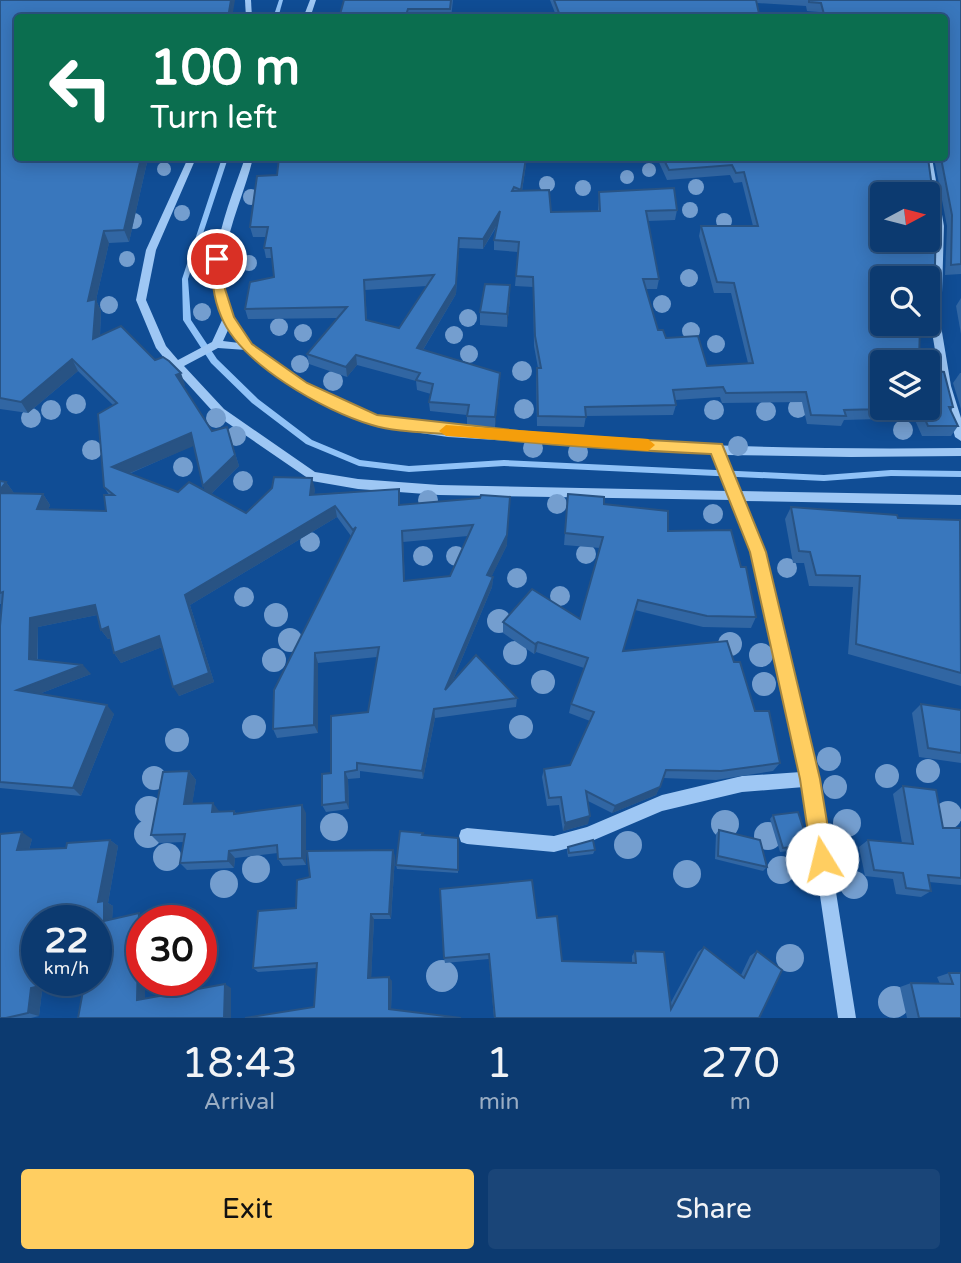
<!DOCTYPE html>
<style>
body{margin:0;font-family:"Varela Round",sans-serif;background:#1a4578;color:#f1f3f6;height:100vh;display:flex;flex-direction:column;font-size:26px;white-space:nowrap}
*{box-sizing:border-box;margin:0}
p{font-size:23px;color:#9aadc3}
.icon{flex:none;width:38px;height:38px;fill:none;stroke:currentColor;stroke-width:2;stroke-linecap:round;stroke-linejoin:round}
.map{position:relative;height:1018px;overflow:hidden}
.sheet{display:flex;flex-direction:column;background:#0c3a70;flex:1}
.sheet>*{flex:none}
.banner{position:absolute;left:14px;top:14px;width:934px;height:147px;border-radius:7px;box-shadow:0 4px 18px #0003,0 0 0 2px #2c5483;background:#0b6e4f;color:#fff;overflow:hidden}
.needle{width:46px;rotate:83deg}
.tools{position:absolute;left:870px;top:182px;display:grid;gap:14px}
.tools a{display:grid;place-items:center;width:70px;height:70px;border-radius:7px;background:#0c3a70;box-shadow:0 4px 18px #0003,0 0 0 2px #2c5483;font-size:35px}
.speed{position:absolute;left:21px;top:905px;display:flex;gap:14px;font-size:35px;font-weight:700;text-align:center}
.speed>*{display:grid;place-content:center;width:91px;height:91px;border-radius:50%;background:#0c3a70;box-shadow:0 4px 18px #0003,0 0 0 2px #2c5483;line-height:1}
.speed small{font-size:18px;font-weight:400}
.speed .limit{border:10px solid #d22;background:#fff;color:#111}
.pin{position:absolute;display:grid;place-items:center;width:60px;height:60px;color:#fff;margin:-30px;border:4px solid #fff;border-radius:50%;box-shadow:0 2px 7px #0007}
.me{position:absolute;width:77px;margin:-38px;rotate:351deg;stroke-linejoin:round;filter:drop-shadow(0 0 5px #0008)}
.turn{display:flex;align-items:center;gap:24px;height:147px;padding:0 21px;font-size:32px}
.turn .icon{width:91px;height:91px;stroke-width:2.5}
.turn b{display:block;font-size:49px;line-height:60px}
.eta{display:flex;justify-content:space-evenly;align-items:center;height:119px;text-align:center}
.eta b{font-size:42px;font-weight:600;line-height:49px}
.primary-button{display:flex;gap:14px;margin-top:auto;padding:14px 21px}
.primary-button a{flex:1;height:80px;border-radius:7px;background:#ffce61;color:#111;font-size:28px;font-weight:600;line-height:80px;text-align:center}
.primary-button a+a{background:#1a4578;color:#f1f3f6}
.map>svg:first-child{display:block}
</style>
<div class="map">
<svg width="961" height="1018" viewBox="0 0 961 1018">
<rect width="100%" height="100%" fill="#104d95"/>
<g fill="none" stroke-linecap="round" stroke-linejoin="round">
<!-- stream -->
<g fill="#90c2f7" fill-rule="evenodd">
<path d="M279,0H283L278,18H273Z"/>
<path d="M222,158H228L188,279L191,320L217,359L258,399L312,440L360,460L409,466L504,460L824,475L891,470L961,471V477L891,476L824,481L504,466L409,472L359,466L306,444L252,403L211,363L183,320L182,279Z"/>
</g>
<!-- minor -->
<g fill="#9ec7f4" fill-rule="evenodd">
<path d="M245,0H251L252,18H246Z"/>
<path d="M310,0H316L310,18H303Z"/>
<path d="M188,158H196L156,250L146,300L166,346L178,360L212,342L223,318C202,264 227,210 245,158H253C241,209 208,262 232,316C253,363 330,403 376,417C427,432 482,430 534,435C677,446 817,450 961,448V456L851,457L726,455L740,491L961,495V505L744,501L764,552L818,779L856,1018H838L804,787L742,792L662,811L587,843L554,852L467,844L461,842L459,836L461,830L467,828L554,836L587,827L662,795L742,776L801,772L752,552L732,500L439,495L358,489L312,481L216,415L175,370L171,369L170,365L156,348L136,300L146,250ZM229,328L239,343L223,341ZM218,348L246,350L287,383L309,396L352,417L393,429L448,437L714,454L728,491L439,485L358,479L315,472L224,409L184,366Z"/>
<path d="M924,158H932L944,226L941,326L951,386L961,418V441L955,437L941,386L931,326L934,226Z"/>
</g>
</g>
<!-- trees -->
<g fill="#749ecf">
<circle cx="164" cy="169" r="7"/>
<circle cx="649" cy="170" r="7"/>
<circle cx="627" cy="177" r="7"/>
<circle cx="547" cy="184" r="8"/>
<circle cx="696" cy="187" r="8"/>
<circle cx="583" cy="188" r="8"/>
<circle cx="251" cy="197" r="8"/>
<circle cx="690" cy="210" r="8"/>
<circle cx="182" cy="213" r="8"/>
<circle cx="134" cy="221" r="8"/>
<circle cx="724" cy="221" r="8"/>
<circle cx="127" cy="259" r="8"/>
<circle cx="249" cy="263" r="8"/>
<circle cx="689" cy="278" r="9"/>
<circle cx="662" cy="304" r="9"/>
<circle cx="109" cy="305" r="9"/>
<circle cx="202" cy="312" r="9"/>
<circle cx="468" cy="318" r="9"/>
<circle cx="279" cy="327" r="9"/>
<circle cx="691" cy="331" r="9"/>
<circle cx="303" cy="333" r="9"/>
<circle cx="454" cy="335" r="9"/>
<circle cx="716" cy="344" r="9"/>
<circle cx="469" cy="354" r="9"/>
<circle cx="300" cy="364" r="9"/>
<circle cx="522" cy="371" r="10"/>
<circle cx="333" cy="381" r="10"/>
<circle cx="76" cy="404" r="10"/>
<circle cx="798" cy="408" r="10"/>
<circle cx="524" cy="409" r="10"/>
<circle cx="51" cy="410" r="10"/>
<circle cx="714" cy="410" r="10"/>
<circle cx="766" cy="411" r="10"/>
<circle cx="31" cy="418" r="10"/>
<circle cx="216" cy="418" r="10"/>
<circle cx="903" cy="430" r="10"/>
<circle cx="236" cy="436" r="10"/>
<circle cx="738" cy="446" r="10"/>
<circle cx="533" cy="448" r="10"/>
<circle cx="92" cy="450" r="10"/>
<circle cx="578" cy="452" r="10"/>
<circle cx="183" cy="467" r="10"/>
<circle cx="243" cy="481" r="10"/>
<circle cx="428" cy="500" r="10"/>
<circle cx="557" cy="504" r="10"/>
<circle cx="713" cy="514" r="10"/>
<circle cx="310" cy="542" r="10"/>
<circle cx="586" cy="554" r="10"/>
<circle cx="423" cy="556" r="10"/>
<circle cx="456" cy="556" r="10"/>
<circle cx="787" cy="568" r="10"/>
<circle cx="517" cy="578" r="10"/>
<circle cx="560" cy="596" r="10"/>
<circle cx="244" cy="597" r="10"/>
<circle cx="276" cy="615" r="12"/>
<circle cx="499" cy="621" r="12"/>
<circle cx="290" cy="640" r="12"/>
<circle cx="730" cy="644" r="12"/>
<circle cx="515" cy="653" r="12"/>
<circle cx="761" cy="655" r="12"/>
<circle cx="274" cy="660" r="12"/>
<circle cx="543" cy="682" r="12"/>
<circle cx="764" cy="684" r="12"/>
<circle cx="254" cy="727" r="12"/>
<circle cx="521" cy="727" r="12"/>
<circle cx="177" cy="740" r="12"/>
<circle cx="829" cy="759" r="12"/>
<circle cx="928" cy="771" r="12"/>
<circle cx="887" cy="776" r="12"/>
<circle cx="154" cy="778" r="12"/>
<circle cx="835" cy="787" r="12"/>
<circle cx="149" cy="810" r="14"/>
<circle cx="948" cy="815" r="14"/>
<circle cx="847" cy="823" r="14"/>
<circle cx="725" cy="824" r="14"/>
<circle cx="334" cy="827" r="14"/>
<circle cx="148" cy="834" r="14"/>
<circle cx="768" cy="836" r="14"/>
<circle cx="628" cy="845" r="14"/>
<circle cx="167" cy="857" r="14"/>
<circle cx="256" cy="869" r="14"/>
<circle cx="781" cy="870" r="14"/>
<circle cx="687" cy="874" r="14"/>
<circle cx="224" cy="884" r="14"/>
<circle cx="854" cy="885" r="14"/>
<circle cx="790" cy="958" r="14"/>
<circle cx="442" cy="976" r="16"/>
<circle cx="894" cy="1002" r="16"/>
</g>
<!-- wall -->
<g fill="#3166a3" fill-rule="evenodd">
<path d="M0,0L148,158L129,242L109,243L96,300L101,311L100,336L155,360L185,385L183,386L212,431L227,427L239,466L211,494L246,513L315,489L314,494L399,489L400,505L480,498L507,545L491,577H493L492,587L453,680L517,698L516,707L435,718L423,779L360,771V778L348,779L349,809L326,812L322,805L331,773L368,712L377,657L318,663V733L277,738L273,729L351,536L337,517L190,605L214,682L179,696L162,647L121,663L114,653L111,638L108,639L101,630L97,615L38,627V660L91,674L39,694L114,714L81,796L0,788V626L2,604H0V481L6,482L14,493L43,494L50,505L48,510L106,511L109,495L104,487L113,405L78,371L28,413L0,409ZM194,445L205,490L178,492L129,474ZM468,536L450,576L405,581L403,542Z"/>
<path d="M453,0L451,18H339Z"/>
<path d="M550,0H961V274L945,275L947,226L934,158H945V18H820L819,12L807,11L806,6L757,3L760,18H557Z"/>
<path d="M527,158L522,191L551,212L598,211L599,192L677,210L675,220L648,221L659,279L657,289H646L658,330L666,338L707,366L748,363L731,293H714L699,236L701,226H753L742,182L734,183L730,175L667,180L657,158H928L935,265L930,275L913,276L882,362L953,407L951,411L958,426L951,436H922L914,418L844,420L841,426L807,424L802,402L722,403L720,397L675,400L676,405L673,415L586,416L584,427L537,426L536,378L537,368H538L534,346L533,287L515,286L518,252L494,250V240L497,226L483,249L459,248L456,294L423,350L500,373L495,427L467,425V415L430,411L429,402L431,394L417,390L416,381L357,365L347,377L309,364L307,354L338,318L248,319L245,309L274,277L272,258H266L264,248L266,237H253L250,227ZM427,286L399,328L367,320L365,290Z"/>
<path d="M510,298L507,327L480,325V312Z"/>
<path d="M961,298V334L956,306Z"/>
<path d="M960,373H961V409L953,383Z"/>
<path d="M568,494L604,504L668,531L741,567L756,617L751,628L703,627L635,610L623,651L734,662L755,711L780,763L773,771L716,780L663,778L656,795L612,813L588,801V824L563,831L559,805L547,806L542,777L544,769L570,765L590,721L569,713L571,704L584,668L536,652L534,654L503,633V622L580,619L600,548L564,545Z"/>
<path d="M791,507L898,518L961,522V686L848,654L853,587L809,586L804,563H793L785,519Z"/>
<path d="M921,704L961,710V763L919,757L912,713Z"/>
<path d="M189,771L196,780L192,804L219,811V812L234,811L237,814L306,813V865L283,866L278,859V853L235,858L234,868L187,870L180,863L184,842L159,843L151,835Z"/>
<path d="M903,786L943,828H961V885L929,882L931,891L921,897L896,894L893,879L865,876L859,847L868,840L902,843L893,794Z"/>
<path d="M773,815L809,845L805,849L780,852L770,819Z"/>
<path d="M719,830L767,867L763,871L715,859L716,834Z"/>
<path d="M0,834L32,839L29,850L66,848L110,840L118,846L108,903L113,906L112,919L147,918L142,980H145V998L231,988L78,1018L84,982L42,991L39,1016L31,1018H0Z"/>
<path d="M423,835L458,838V873L397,869L396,865Z"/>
<path d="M568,847L595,850L593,854L568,857L567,851Z"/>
<path d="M395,856L391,919H374L371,978L392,981L391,1009L314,1007L317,968L258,972L253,968L296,908Z"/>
<path d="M537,918L562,961L632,963V956L635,951L670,1004L698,952L704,947L741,975L750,956L757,951L759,1018H494L489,959L445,963L444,958Z"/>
<path d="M949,973L961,1018H907L900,987L911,983L940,984L937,977Z"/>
</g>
<!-- shaded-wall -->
<g fill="#285384">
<path d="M231,0H235L232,18H228Z"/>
<path d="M141,158H148L129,242L124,230Z"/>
<path d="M500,211L499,221L483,249V239Z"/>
<path d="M104,231L109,243L96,300L101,311L99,351L93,339L88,301Z"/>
<path d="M459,238L456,294L418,358L417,348Z"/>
<path d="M510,285V298L507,327V314Z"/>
<path d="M356,355L357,365L347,377L346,367Z"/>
<path d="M72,359L78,371L28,413L21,402Z"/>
<path d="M181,373L185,385L181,387L176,375Z"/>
<path d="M500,373V383L495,427V417Z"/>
<path d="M227,427L239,466L208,497L203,486Z"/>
<path d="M191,433L196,445L118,478L112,467Z"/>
<path d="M312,478L315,489L313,506L310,495Z"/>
<path d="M6,482L14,493L0,496V490Z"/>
<path d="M43,494L50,505L44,520L37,509Z"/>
<path d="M510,497L507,545L487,586V575Z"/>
<path d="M335,506L337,517L190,605L214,682L179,696L173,687L185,595Z"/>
<path d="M402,531L403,542L405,592L404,581Z"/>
<path d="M493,577L492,587L445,699V690Z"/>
<path d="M95,605L102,614L38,627L37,669L29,659L30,618Z"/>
<path d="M108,627L115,636L108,639L101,630Z"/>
<path d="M159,636L165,646L121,663L114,653Z"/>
<path d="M538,642L536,652L534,654L535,644Z"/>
<path d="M315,653L318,663V733L314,725Z"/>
<path d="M83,665L91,674L26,699L17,690Z"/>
<path d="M107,705L114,714L81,796L73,788Z"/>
<path d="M434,709L435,718L423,779L422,771Z"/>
<path d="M189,771L196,780L191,812L184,804Z"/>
<path d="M345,772L348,779L349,809L346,802Z"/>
<path d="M660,787L656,795L612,813L615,806Z"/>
<path d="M213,803L219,811L218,820L212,812Z"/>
<path d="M302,805L306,813V865L302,858Z"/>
<path d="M590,816L588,824L563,831L565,823Z"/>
<path d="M22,832L32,839L27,857L17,850Z"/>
<path d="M110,840L118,846L108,903L113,906L112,926L104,921L98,902Z"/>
<path d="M393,850L395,856L391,919L389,914Z"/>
<path d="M229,851L235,858L234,868L228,861Z"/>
<path d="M139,913L147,918V920H142V980H145V1003L137,1000Z"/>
<path d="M371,914L374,919L371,982L368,978Z"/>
<path d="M389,977L392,981L391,1012L389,1009Z"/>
<path d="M65,980H93L42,991L39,1016L28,1013L31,988Z"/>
<path d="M225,984L231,988V1018H224Z"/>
</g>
<!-- building -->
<g fill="#3977bd" stroke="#285384" stroke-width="2" fill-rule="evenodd">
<path d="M0,0H231L228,18H18V158H141L124,230L104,231L88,301L96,299L93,339L121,326L155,360L163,357L169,361L181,373L176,375L212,431L227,427L235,455L203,486L191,433L112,467L178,492L189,482L246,513L272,488L274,477L312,478L310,495L399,489V505L480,498L481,495L510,497L507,535L487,575L493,577L445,690L476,655L517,698L434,709L422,771L357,763V770L345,772L346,802L322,805V774L331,773V716L368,712L379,647L315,653L314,725L273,729L274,690L356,527L353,530L335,506L185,595L209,673L173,687L159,636L114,653L108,627L101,630L95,605L30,618L29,659L83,665L17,690L107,705L73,788L0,782V626L3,592L0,593V493L43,494L37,509L106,511L104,495H114L104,487L98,414L117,403L72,359L21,402L0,398ZM473,525L450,576L404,581L402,531Z"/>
<path d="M344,0H451L450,9H408L405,18H339Z"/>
<path d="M554,0H756L760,18H561Z"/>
<path d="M809,0H961V264L951,265L952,215L941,158H945V18H825L821,3L809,2Z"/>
<path d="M279,158H526L521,190L514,187L512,191L549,190L551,212L600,211L599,192L674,188L677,210L646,211L659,279H643L658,330H663L666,338L698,336L707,366L753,363L734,283L717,282L701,226H758L744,172L736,173L732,165L669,170L663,158H928L936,216L935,265L913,266V278H882V324H920L919,362H882V408H928V370L944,372L953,407H949L958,426H928L920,408L844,410L846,416L811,415L806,392L726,393L723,387L673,390L676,405L585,407L586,417L538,416L537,368H541L535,336L533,277L516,276L519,242L494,240L500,211L483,239L459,238L456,284L417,348L500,373L495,417L467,416L469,405L429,402L433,384L416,380L420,373L356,355L346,367L307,354L347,307L245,309L250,282L274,277L271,248H264L268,227H250L257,176L277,175ZM882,194H928V240H882ZM434,275L399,328L366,320L364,280Z"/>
<path d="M485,284L510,285L507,314L480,312Z"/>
<path d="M0,481L6,482L0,490Z"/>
<path d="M568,494L604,497V504L668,511V531L731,530L741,567H746L756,617L707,616L638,600L623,651L727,641L734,662H740L755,711H769L780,763L721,771L666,770L660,787L615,806L586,791L590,816L565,823L561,797L549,798L544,769L570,765L594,712L571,704L588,658L538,642L535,644L503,622L532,589L580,619L603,537L565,533Z"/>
<path d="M791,507L897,515L898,518L960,520L961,673L856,644L860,576L816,575L810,552L799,551Z"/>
<path d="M921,704L961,710V753L928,748Z"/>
<path d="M189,771L184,804L213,803L212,812L234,811V814L302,805V858L278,859L277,845L229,851L228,861L180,863L185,834L151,835L163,772Z"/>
<path d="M903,786L936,790L943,828H961V878L928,875L931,891L906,888L903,873L874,870L868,840L913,844Z"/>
<path d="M798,812L809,845L783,848L773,815Z"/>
<path d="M719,830L760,840L767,867L718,856Z"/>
<path d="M400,831L423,833L422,835L458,838V870L396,865Z"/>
<path d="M22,832L17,850L66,848L67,843L110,840L98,902L104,901V921L139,913L137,1000L225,984L224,1018H78L85,980H96V920H37V980H65L31,988L28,1013L6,1018H0V834Z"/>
<path d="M593,840L595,850L569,853L568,847Z"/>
<path d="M393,850L389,914H371L368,978L389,977V1009L461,1018H245L314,1007L317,963L253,968L258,911L296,908L297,880L310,877L307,851Z"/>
<path d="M532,880L537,918L557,916L562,961L636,963L635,951L664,952L671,1009L704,947L744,978L757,951L782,970L759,1018H495L489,954L444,958L440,889Z"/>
<path d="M949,973H961V1018H919L911,983L953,984Z"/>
</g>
<!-- route -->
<path fill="#ffce61" stroke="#a6863f" stroke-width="2" d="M217,255L223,259L225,289L234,317L252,344L307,383L377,415L556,435L722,444L766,552L820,779L833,859L830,866L822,869L815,866L812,859L800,779L750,552L711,454C626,450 542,445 457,435C430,432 398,433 372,425C324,411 240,364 221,316C213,297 212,279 211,259Z"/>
<!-- slow -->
<path fill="#f59e0b" d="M446,425L648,439L655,445L648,451L446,436L439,431Z"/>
</svg>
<div class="tools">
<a><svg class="needle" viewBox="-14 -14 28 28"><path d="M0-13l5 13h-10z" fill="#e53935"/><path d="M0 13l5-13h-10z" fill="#9aadc3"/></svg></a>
<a><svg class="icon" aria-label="search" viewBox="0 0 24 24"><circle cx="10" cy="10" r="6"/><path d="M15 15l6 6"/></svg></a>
<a><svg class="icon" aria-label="layers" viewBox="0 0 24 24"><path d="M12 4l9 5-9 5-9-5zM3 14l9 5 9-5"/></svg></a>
</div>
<div class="speed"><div>22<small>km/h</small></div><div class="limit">30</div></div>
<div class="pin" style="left:217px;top:259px;background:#d93025"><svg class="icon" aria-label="arrive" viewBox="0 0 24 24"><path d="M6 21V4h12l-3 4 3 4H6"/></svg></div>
<svg class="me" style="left:822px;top:859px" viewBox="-20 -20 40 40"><circle r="19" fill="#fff"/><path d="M0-13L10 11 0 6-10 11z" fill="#ffce61"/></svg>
<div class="banner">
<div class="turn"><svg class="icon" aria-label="left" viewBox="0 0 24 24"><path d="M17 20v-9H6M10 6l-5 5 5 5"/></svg><div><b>100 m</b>Turn left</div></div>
</div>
</div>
<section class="sheet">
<div class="eta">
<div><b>18:43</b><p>Arrival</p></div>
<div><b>1</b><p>min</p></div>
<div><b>270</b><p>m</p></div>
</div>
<div class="primary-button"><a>Exit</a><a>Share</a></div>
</section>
